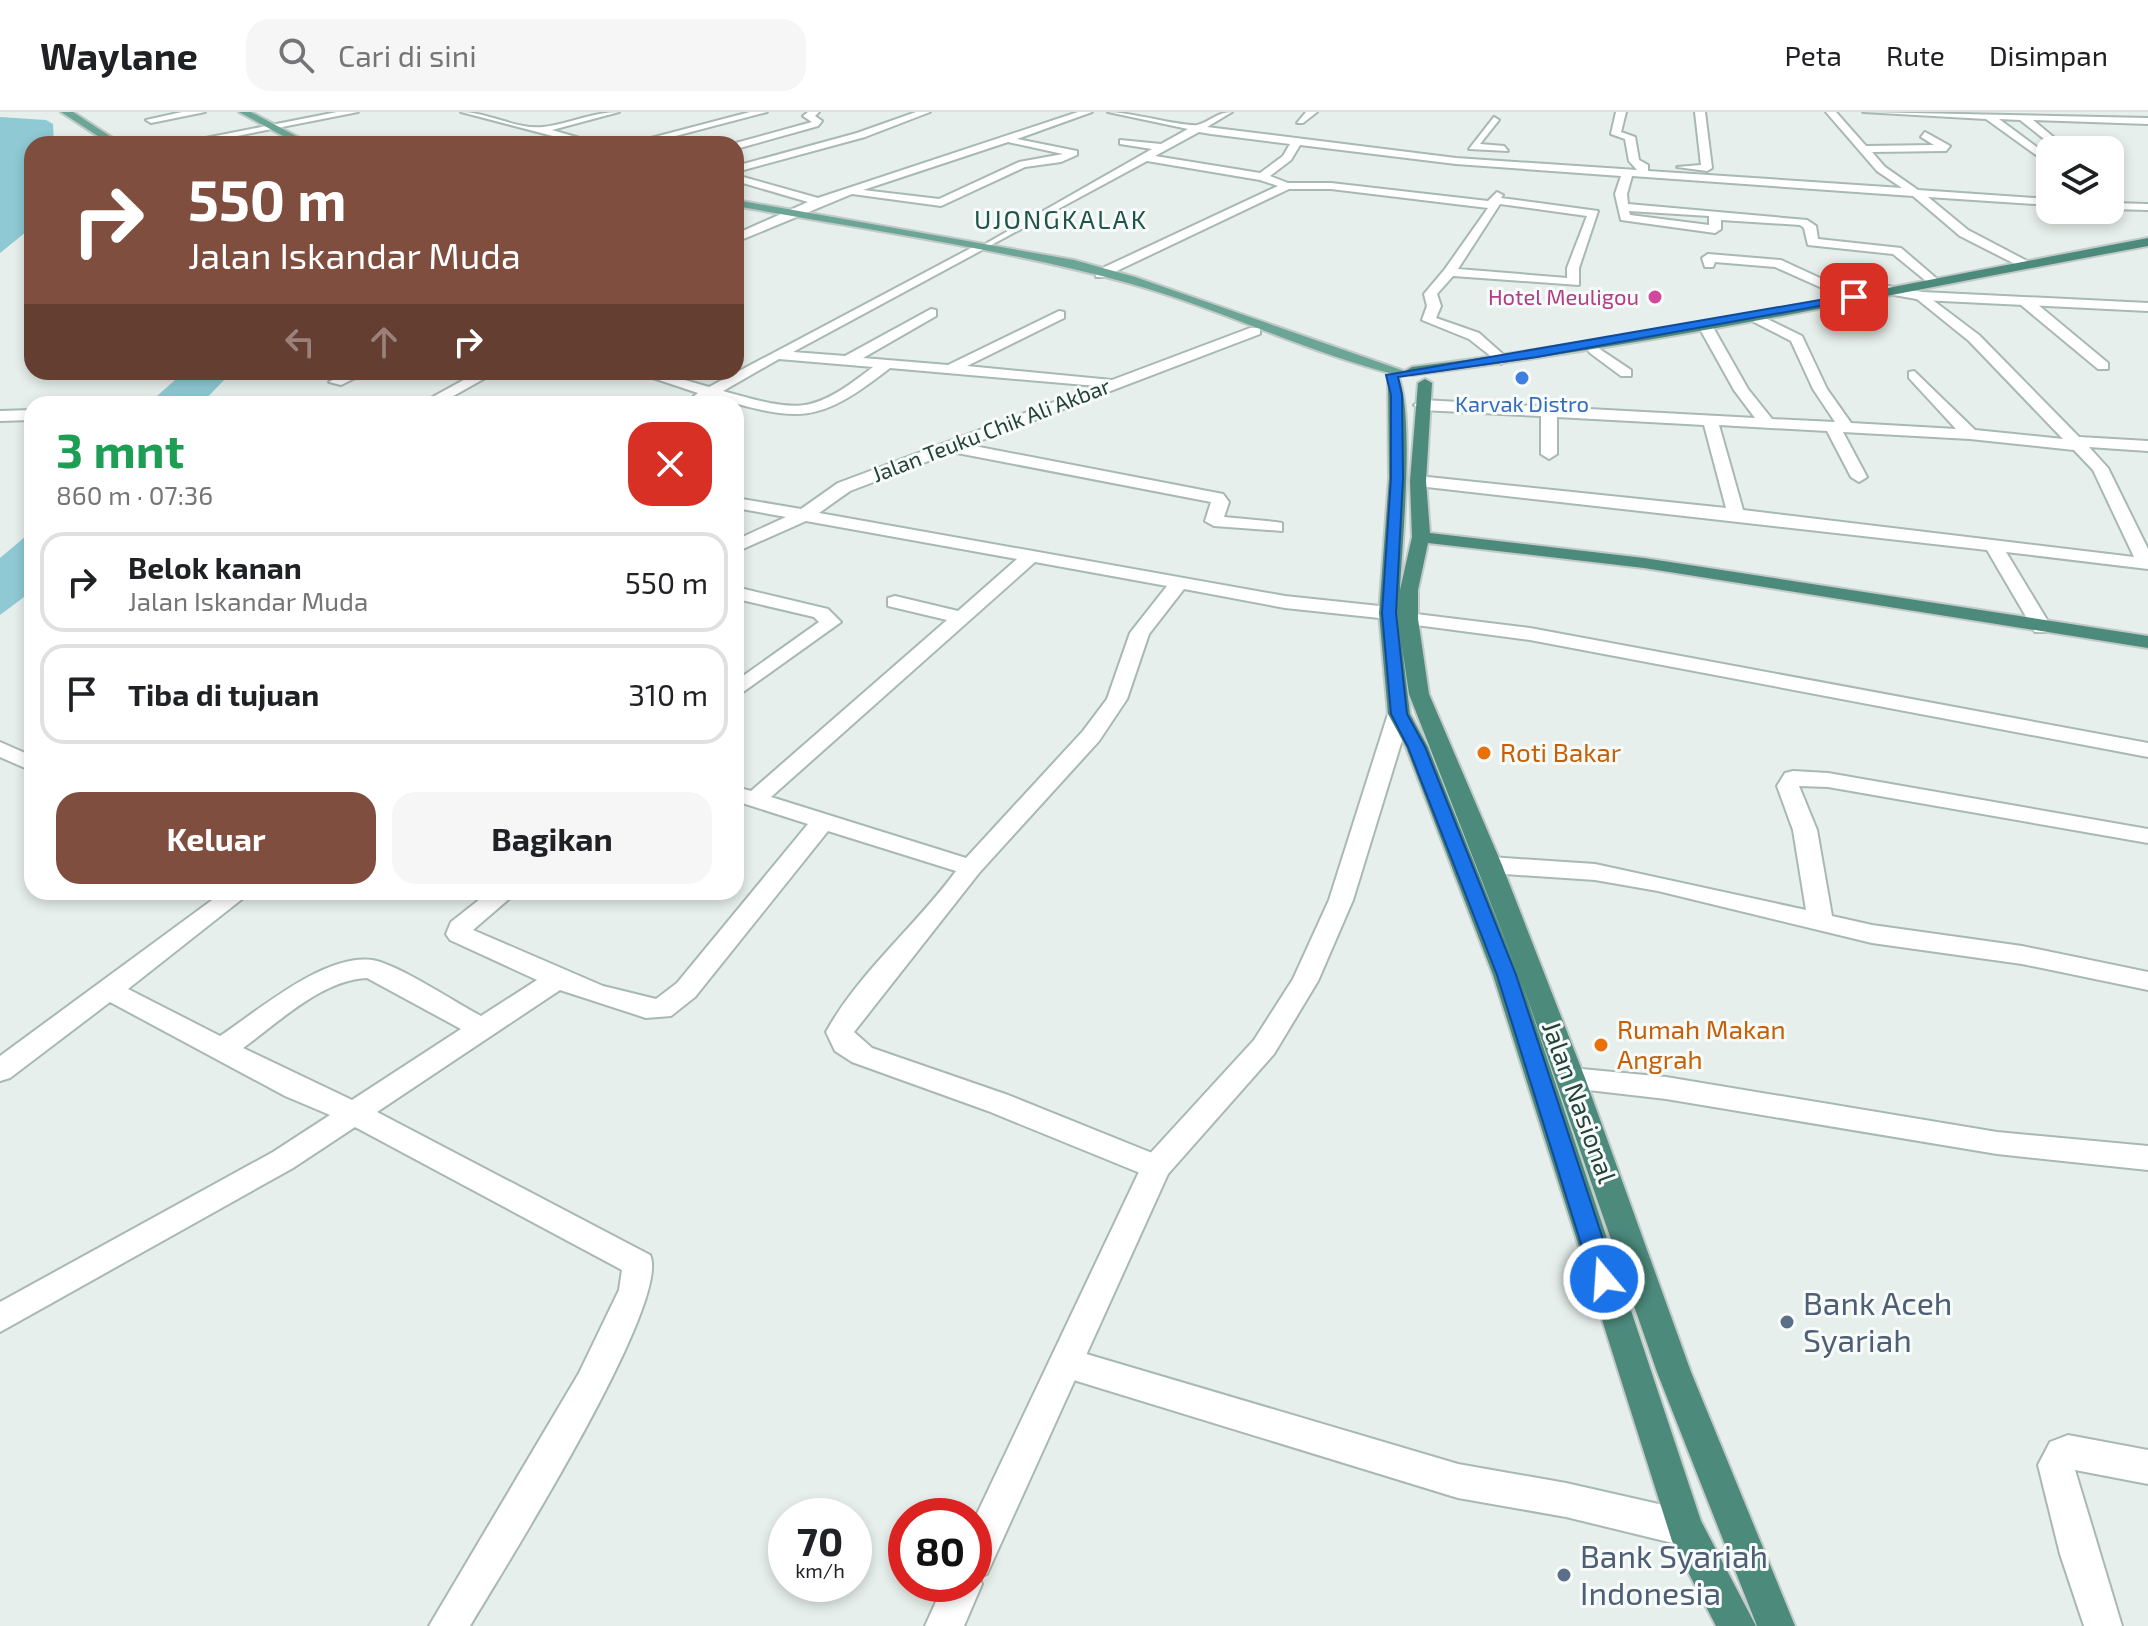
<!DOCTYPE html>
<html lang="id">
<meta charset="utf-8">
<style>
body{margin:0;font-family:"Exo 2",sans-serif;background:#f6f6f6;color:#202124;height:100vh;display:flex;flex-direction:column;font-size:30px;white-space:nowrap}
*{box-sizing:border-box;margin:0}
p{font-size:26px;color:#757577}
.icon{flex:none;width:44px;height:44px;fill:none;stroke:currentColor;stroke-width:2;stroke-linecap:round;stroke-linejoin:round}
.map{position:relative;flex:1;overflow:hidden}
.drawer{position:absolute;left:24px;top:284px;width:720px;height:504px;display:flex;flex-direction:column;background:#fff;border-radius:24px;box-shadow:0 4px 12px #0003}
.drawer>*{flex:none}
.hud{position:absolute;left:24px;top:24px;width:720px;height:244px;border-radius:24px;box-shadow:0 4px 12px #0003;background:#7f4e3f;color:#fff;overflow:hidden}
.controls{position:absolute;left:2036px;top:24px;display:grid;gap:16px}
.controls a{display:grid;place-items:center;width:88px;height:88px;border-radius:16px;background:#fff;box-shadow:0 4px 12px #0003;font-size:40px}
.speed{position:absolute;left:768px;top:1386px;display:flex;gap:16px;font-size:40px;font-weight:700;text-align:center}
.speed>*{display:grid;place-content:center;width:104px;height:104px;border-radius:50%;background:#fff;box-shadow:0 4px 12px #0003;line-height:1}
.speed small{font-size:20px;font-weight:400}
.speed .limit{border:12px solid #d22;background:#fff;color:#111}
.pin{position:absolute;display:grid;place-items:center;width:68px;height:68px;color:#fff;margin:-34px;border-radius:16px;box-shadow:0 4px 12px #0006}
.me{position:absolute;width:88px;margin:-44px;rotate:342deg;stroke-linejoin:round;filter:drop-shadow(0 0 6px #0008)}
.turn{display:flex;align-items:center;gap:28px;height:168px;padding:0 32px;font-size:36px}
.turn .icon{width:104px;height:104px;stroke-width:2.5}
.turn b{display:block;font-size:56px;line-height:68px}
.lanes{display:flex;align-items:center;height:76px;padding:0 32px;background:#0003;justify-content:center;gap:40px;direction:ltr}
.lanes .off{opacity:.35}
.round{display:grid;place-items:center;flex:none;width:84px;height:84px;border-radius:24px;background:#f6f6f6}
.headline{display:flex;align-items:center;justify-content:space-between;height:136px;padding:0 32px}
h1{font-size:48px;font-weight:700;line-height:60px;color:#1e9e55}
.primary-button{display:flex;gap:16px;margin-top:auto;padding:16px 32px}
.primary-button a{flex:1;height:92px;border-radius:24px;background:#7f4e3f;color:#fff;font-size:32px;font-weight:700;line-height:92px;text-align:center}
.primary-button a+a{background:#f6f6f6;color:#202124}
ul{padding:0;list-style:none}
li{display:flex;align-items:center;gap:24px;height:100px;margin:0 16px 12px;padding:0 16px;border:4px solid #e0e0e0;border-radius:24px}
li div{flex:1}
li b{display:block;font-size:30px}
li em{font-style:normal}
header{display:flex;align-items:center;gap:48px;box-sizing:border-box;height:112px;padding:0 40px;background:#fff;border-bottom:2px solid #e0e0e0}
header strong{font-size:38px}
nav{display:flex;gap:44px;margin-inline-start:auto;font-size:28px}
.search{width:560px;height:72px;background:#f6f6f6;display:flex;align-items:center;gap:20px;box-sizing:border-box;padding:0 28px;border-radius:24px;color:#757577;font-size:30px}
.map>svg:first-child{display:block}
</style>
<header>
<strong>Waylane</strong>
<div class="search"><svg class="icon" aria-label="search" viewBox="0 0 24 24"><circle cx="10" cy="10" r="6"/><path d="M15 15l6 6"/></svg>Cari di sini</div>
<nav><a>Peta</a><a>Rute</a><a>Disimpan</a></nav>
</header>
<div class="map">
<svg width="2148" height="1514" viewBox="0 0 2148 1514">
<rect width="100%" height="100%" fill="#e6efeb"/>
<!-- water -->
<g fill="#8ec9d4">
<path d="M0,5L46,8L53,12L54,32H32L31,116L0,141Z"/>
<path d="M184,260H228L227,265L201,292H148Z"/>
<path d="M32,419V479L0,503V446Z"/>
</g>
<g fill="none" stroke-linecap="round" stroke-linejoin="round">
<defs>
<g id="minor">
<path d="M182,0H205L151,11L146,8Z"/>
<path d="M337,0H358L196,32H175Z"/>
<path d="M461,0C488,0 517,18 543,15C569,12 592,0 619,0L552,18L600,32H583Z"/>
<path d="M750,0H767L645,32H628Z"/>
<path d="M808,0H819L815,4L822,9L818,14L736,37V32H732L812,10L803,4Z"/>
<path d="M916,0H930L865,25L736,60V54L857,21Z"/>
<path d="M1078,0H1092L1017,27L1077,39V43L1061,50L1025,55L941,94L852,82L736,130V122L808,90L736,69V63L818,86ZM1008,30L1063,42L1019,50L939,87L863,78Z"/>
<path d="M1108,0C1130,0 1183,15 1197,13C1210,10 1217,0 1232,0L1207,15L1456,46L1637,58L1629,49L1625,27L1611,22L1616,0H1626L1621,20L1635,25L1639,48L1648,53V59L1902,76L1877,59L1826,0H1836L1866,34L1934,33L1921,25L1925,20L1950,34L1946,39L1872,40L1885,55L1918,78L2050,87V93L1928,85L1968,118L2029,150L2031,153L2025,157L1960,124L1913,84L1632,64L1627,82L1628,92L1807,108L1816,114L1818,127L1901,136L1936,166V172L1931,173L1893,142L1808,133L1804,116L1800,113L1721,108V117L1715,121L1621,108L1615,82L1621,64L1456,52L1300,33L1291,48L1270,64L1288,71H1331L1488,89L1497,80L1503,83L1501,86L1598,99L1579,156V173L1453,164L1437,182L1441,194L1436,206L1479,221L1506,245L1508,248L1501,252L1469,227L1422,208L1427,194L1424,182L1445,157L1488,96L1331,77H1289L1104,165H1096V159L1278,74L1260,68L1147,49L793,240L845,244L931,197L936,198V204L863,246L948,253L1059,199L1064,200V206L967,254L1112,268L1250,216H1260V222L969,333L1223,382L1229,390L1224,405L1276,410L1282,411V419L1214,414L1205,409L1211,390L952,340L850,379L819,401L1285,484L1389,495L1399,501L1389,507L1285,496L1184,477L1149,522L1127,587L1099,629L979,761L854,920L872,936L1008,983L1167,1047L1171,1055L1167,1063L1156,1067L1145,1063L988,999L852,950L835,939L826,920C859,860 916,814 956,759L828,719L695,885L671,904L646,906L560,878L377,1000L650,1143C673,1189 502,1460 470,1514H429L579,1261L619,1178L622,1158L355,1015L293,1056L0,1220V1190L273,1040L330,1003L285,984L110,890L10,966L0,969V944L223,780H251L128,877L220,924C258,899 323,842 372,848C396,851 456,891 481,904L537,868L450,828L446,822L451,810L489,780H517L473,818L603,874L656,887L677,871L808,712L736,689V675L751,679L947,508L888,494V486L895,484L958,499L1017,447L806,409L736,440V428L786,405L736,396V386L801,397L838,371L1097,274L890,256C817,313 800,310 713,285L702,292H684L698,281L635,260H657L709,275L973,135H980L1152,37L1120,32V28L1161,32L1188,17ZM1199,20L1211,22L1290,32L1283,44L1260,61L1155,44ZM1500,92L1587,104L1567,156V166L1458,157ZM1629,99L1709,104V113L1630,103ZM779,247L873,255C810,304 799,300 723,279ZM1035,450L1167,474L1130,521L1107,587L1083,619L966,746L771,685ZM367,866L461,917L352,988L243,936C278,911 321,868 367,866Z"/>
<path d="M1306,0H1317L1303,11H1297Z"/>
<path d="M1695,0H1705L1712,56L1707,59L1677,55L1701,53Z"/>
<path d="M1863,0L2148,6V12L2033,8L2069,38H2058L2020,8L1999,7L2050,45V53L1986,7Z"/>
<path d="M1494,5L1499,8L1480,32L1504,34L1508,39L1469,37Z"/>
<path d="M2110,91L2148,92V98L2110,97Z"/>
<path d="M1708,142L1781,148L1861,185L1849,188L1775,155L1715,150L1713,155H1705L1702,146Z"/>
<path d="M1833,156H1841L1894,178L1883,181L1833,162Z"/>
<path d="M1922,180L1979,223L2079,325L2148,329V339L2089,335L2108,356L2148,437V457L2006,440L2052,516L2049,520H2035L1987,438L1418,374L1410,369L1418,364L1726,396L1704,313L1557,305V342L1549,347L1541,342V304L1422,298L1414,293L1422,288L1755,306L1734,278L1700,217L1707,213L1714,217L1748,277L1772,307L1835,310L1813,277L1791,229L1754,210V204L1759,203L1802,224L1827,277L1851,311L1956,317L1909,266V260L1914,259L1975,318L2063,327L1969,229L1917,187L1915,184ZM1719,313L1827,319L1851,365L1859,370L1867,365L1843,320L1970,327L2074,338L2093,358L2134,445L1743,398Z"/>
<path d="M2021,187H2031L2108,251V257H2098L2021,193Z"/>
<path d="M1595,234L1631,258V264H1621L1590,241L1588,238Z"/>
<path d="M347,260H367L341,273L329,270Z"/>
<path d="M478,260H496L439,292H420Z"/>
<path d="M32,298V308L0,309V299Z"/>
<path d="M744,477L828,497L841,510L736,585V569L819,510L814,505L737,487V479Z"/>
<path d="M1408,501L1530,516L2148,631V645L1530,528L1401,511L1398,507Z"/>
<path d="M0,630L32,644V659L0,645Z"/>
<path d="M1793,659L1828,661L2148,717V731L1828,675L1799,674L1817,718L1832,804L1872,813L2022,834L2148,860V878L2022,852L1872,831L1658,779L1595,768L1490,761L1478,753L1490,745L1595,752L1806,798L1793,718L1777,674L1785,661Z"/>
<path d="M1571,956L1666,965L1997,1020L2148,1034V1058L1997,1042L1666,987L1571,976L1561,973L1557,966L1561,959Z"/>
<path d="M1066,1236L1458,1352L1566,1371L1685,1398L1698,1403L1703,1416L1698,1429L1685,1434L1566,1405L1458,1386L1054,1262L1049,1251L1054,1240Z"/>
<path d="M2068,1323L2148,1338V1372L2075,1358L2122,1514H2084L2060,1442L2038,1353L2050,1330Z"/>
</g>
<g id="tertiary">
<path d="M1888,174L1922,180L2148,191V199L1922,188L1883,181L1882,178Z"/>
<path d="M1399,596L1410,602L1353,788L1318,869L1274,942L1168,1062L987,1462L979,1465L982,1472L964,1514H925L944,1472H974V1408L1145,1047L1254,928L1293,867L1329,788L1388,602Z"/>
</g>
<g id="primary">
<path d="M61,0H73L122,32H110Z"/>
<path d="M239,0H251L311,32H298Z"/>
<path d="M736,88L1074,148L1135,165L1404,259L1397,263C1305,240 1219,196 1128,171C1000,136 867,118 736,94Z"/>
</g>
<g id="trunk">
<path d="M2148,126V134C1904,179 1659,233 1412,263L1405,259L1412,255C1659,224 1903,172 2148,126Z"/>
<path d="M1388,264H1398C1415,299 1402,433 1400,478L1412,425L1410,369L1418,271L1425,267L1432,271L1426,369L1430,421L1644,446L2148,524V536L1644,456L1428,431L1418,478V507L1429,582L1502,753L1585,966L1691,1260L1795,1514H1757L1657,1260L1521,868L1701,1409L1756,1514H1716L1672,1429L1493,863L1406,635L1388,602L1379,501L1389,366ZM1402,535L1409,582L1516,856L1428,635L1410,602Z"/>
</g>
</defs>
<!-- minor casing -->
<use href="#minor" stroke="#a8b8b2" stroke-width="4"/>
<!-- tertiary casing -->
<use href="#tertiary" stroke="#a8b8b2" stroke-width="4"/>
<!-- primary casing -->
<use href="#primary" stroke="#c2cac8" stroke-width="4"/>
<!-- trunk casing -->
<use href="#trunk" stroke="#c2cac8" stroke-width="4"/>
<!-- minor -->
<use href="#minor" fill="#fff" fill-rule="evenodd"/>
<!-- tertiary -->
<use href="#tertiary" fill="#fff" fill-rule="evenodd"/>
<!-- primary -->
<use href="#primary" fill="#6aa596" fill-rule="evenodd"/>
<!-- trunk -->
<use href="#trunk" fill="#4c8a7c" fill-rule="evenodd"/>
</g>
<!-- route -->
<path fill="#1a73e8" stroke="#114b97" stroke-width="2" d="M1854,182L1858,187L1537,245L1398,265L1402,283L1403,366L1396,501L1407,602L1425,635L1516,863L1616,1167L1612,1174L1604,1177L1595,1174L1592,1167L1497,863L1408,635L1391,602L1382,501L1391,366V283L1386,263Z"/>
<!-- markers -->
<circle fill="#d1479c" stroke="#f7fbf9" stroke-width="3" cx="1655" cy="185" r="8"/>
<circle fill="#3f7fe0" stroke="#f7fbf9" stroke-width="3" cx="1522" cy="266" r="8"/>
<g fill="#e8710a" stroke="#f7fbf9" stroke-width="3">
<circle cx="1484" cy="641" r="8"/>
<circle cx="1601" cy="933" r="8"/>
</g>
<g fill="#5c6f8a" stroke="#f7fbf9" stroke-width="3">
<circle cx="1787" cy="1210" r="8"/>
<circle cx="1564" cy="1463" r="8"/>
</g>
<g text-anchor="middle" stroke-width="6" stroke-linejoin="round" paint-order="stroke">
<!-- far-hotel labels -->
<g font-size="22" fill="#b23c85" stroke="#f7fbf9" text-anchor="end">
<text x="1639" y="193">Hotel Meuligou</text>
</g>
<!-- far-shop labels -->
<g font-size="22" fill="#366cbe" stroke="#f7fbf9">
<text x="1522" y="300">Karvak Distro</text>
</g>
<!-- far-street labels -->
<g font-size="22" fill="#24423a" stroke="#f7fbf9">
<text transform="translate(991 318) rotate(-21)" y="8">Jalan Teuku Chik Ali Akbar</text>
</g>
<!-- far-quarter labels -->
<g font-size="26" letter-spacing="2" fill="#1f5548" stroke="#f7fbf9">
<text x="1061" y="117">UJONGKALAK</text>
</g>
<!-- food labels -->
<g font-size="26" fill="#c56008" stroke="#f7fbf9" text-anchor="start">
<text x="1500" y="650">Roti Bakar</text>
<text x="1617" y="927">Rumah Makan<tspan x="1617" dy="30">Angrah</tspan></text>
</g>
<!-- street labels -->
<g font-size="26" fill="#24423a" stroke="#f7fbf9">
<text transform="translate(1579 990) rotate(70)" y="9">Jalan Nasional</text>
</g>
<!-- near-service labels -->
<g font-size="32" fill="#4e5e75" stroke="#f7fbf9" text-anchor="start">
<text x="1803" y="1203">Bank Aceh<tspan x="1803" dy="37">Syariah</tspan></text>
<text x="1580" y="1456">Bank Syariah<tspan x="1580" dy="37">Indonesia</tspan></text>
</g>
</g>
</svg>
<div class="controls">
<a><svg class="icon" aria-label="layers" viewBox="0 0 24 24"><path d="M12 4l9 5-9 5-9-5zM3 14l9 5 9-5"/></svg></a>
</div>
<div class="speed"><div>70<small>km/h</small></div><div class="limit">80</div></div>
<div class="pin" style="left:1854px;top:185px;background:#d93025"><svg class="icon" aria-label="arrive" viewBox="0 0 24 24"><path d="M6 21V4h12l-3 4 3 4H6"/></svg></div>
<svg class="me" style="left:1604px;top:1167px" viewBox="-20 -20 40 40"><circle r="17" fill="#1a73e8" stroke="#fff" stroke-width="3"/><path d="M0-11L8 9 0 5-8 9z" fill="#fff"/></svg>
<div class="hud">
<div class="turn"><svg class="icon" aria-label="right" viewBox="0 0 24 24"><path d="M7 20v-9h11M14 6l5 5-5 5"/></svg><div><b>550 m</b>Jalan Iskandar Muda</div></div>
<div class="lanes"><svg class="icon off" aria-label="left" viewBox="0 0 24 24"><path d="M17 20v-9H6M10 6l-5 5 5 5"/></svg><svg class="icon off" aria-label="ahead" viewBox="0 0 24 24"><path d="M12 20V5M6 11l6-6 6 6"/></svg><svg class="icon" aria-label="right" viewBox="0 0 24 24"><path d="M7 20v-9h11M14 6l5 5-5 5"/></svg></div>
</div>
<section class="drawer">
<div class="headline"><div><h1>3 mnt</h1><p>860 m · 07:36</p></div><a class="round" style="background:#d93025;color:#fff"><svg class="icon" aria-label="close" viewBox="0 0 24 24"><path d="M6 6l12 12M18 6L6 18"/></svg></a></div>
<ul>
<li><svg class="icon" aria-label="right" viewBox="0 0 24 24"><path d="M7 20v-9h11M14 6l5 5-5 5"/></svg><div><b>Belok kanan</b><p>Jalan Iskandar Muda</p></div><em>550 m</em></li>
<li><svg class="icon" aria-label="arrive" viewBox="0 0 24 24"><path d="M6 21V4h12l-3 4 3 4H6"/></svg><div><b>Tiba di tujuan</b></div><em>310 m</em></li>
</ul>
<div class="primary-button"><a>Keluar</a><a>Bagikan</a></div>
</section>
</div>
